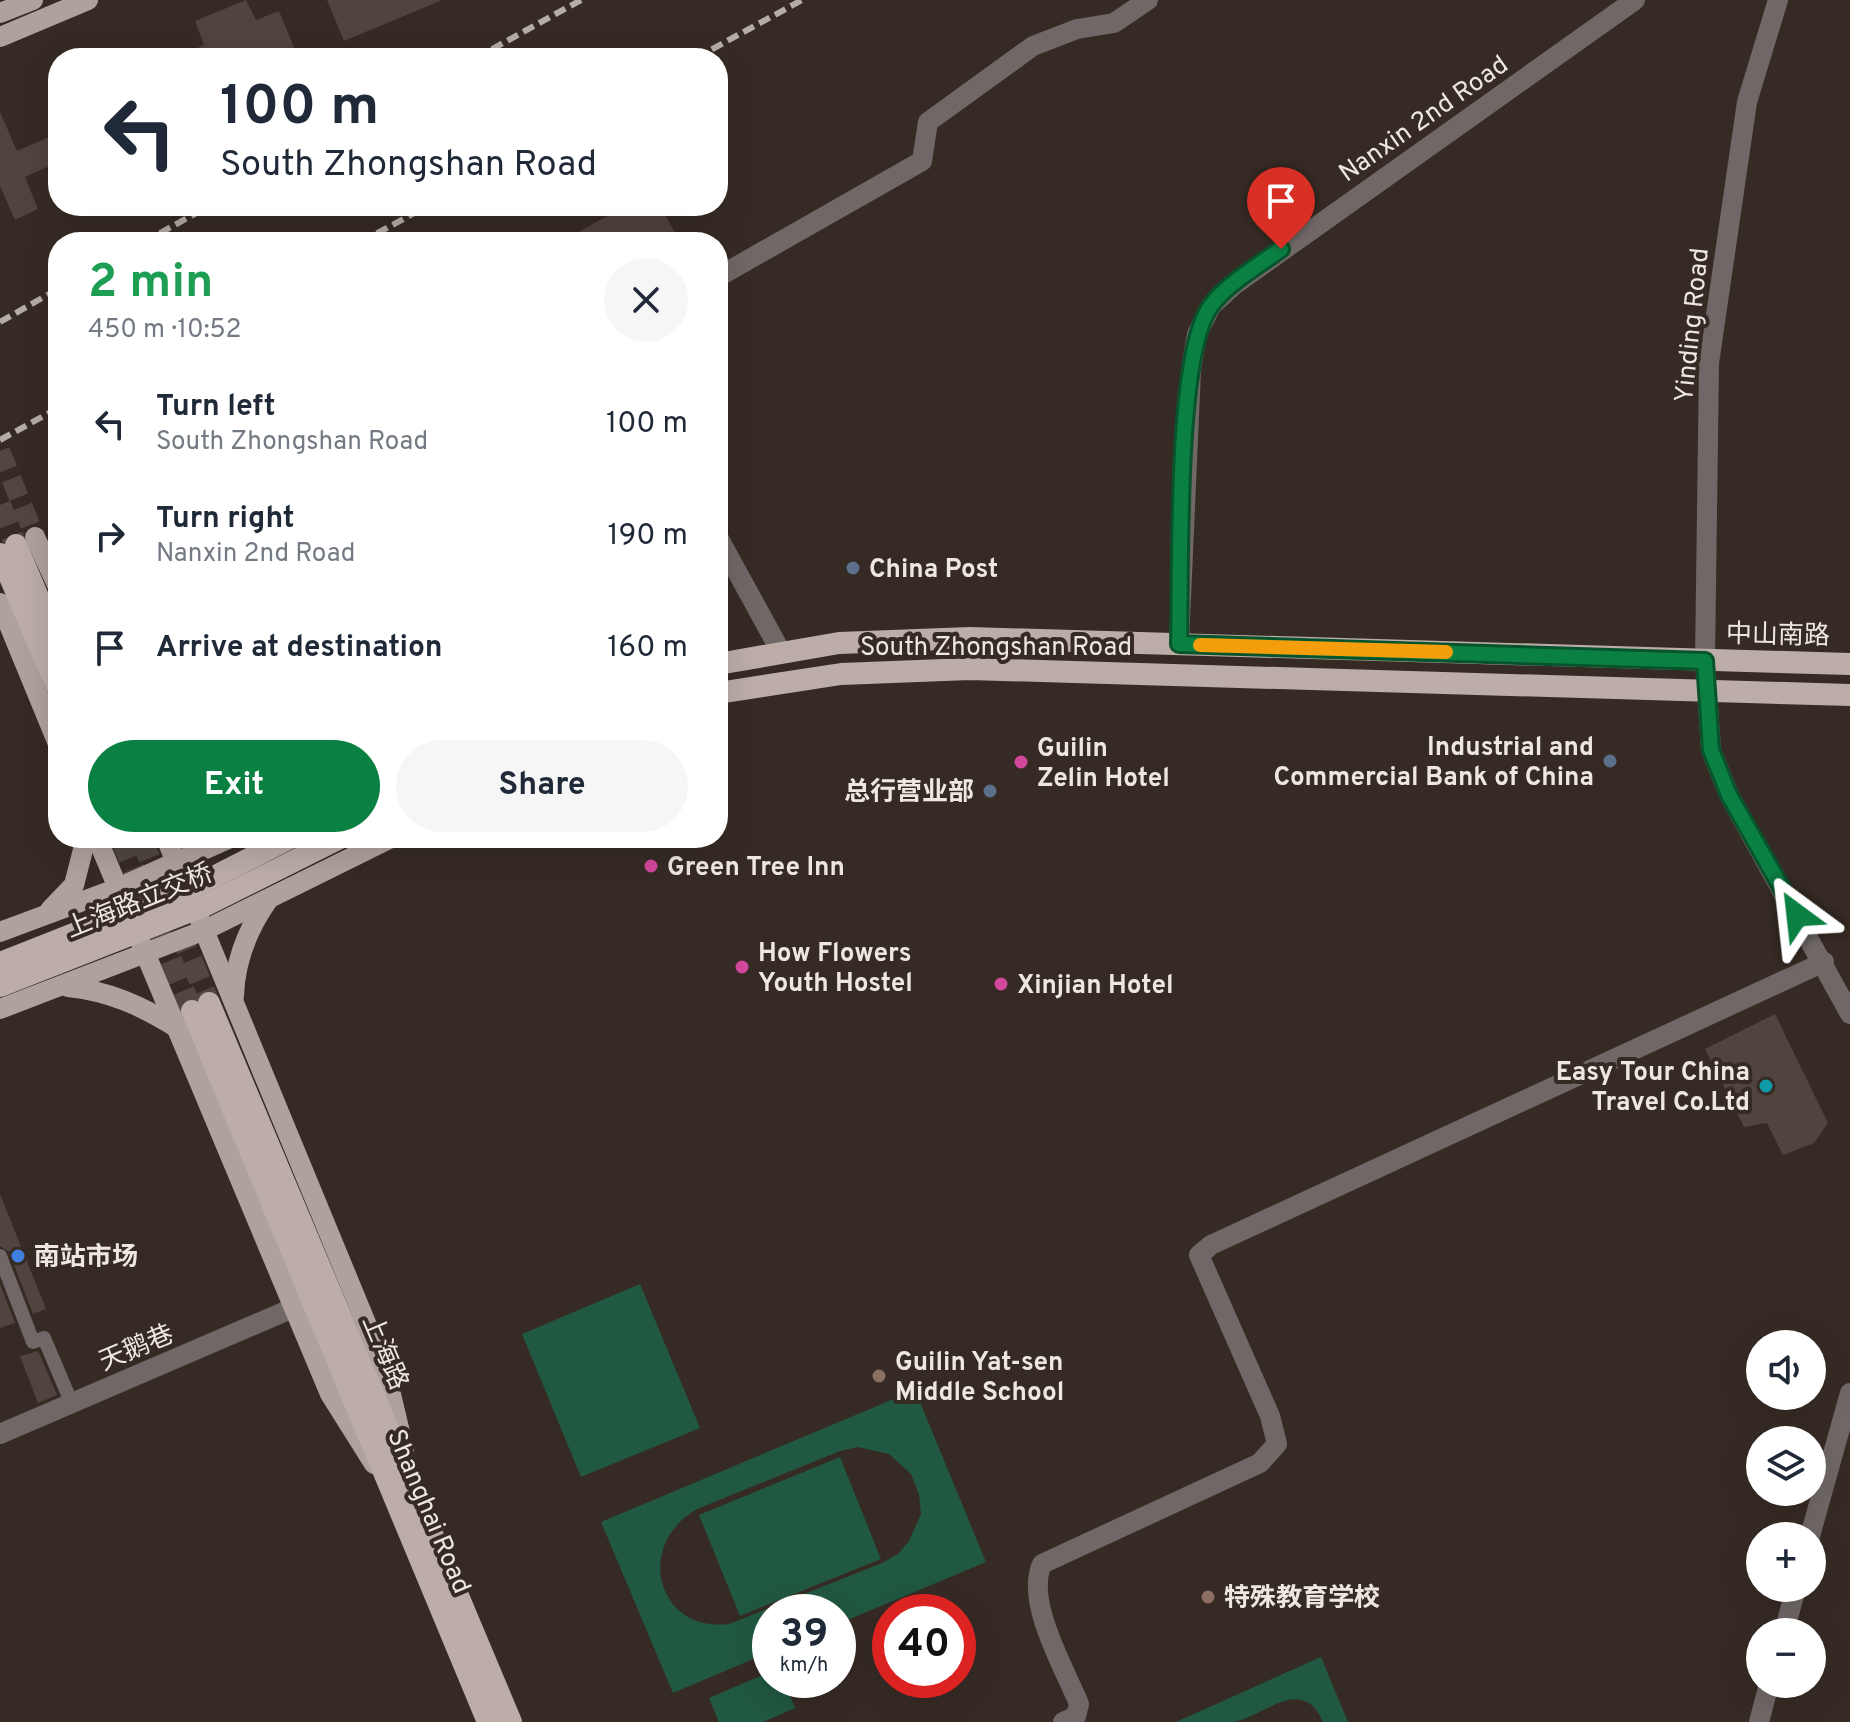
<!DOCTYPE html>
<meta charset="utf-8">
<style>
body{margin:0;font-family:Overpass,"Noto Sans SC",sans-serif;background:#f6f6f7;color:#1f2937;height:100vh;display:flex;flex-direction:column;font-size:30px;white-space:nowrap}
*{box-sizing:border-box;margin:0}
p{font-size:26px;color:#747a83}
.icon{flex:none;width:44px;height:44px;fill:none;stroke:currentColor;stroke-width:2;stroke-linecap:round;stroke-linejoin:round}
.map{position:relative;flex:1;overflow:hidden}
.panel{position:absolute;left:48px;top:232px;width:680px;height:616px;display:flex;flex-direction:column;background:#fff;border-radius:32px;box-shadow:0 8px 32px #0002}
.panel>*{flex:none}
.banner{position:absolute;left:48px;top:48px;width:680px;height:168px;border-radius:32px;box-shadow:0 8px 32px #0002;background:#fff;color:#1f2937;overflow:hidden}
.tools{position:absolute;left:1746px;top:1330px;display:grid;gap:16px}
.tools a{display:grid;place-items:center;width:80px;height:80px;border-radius:50%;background:#fff;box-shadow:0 8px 32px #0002;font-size:40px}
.speed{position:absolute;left:752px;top:1594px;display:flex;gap:16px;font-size:40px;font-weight:700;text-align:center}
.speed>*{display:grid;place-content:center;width:104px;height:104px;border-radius:50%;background:#fff;box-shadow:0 8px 32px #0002;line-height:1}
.speed small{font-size:20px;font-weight:400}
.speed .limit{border:12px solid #d22;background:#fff;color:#111}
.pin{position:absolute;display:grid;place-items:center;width:68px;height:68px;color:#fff;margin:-82px -34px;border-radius:50% 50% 50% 0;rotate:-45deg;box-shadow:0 0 8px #0007}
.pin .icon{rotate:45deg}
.me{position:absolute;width:88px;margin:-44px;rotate:330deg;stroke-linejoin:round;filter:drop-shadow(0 0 6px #0008)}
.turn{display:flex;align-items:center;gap:28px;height:168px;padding:0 40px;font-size:36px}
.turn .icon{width:104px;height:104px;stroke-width:2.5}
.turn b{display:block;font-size:56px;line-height:68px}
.round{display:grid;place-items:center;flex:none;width:84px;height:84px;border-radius:42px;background:#f6f6f7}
.head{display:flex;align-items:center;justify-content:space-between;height:136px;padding:0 40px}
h1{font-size:48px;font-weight:700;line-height:60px;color:#1e9e55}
.primary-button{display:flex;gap:16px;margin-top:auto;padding:16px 40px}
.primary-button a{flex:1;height:92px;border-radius:48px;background:#0b8043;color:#fff;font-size:32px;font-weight:700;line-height:92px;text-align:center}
.primary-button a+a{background:#f6f6f7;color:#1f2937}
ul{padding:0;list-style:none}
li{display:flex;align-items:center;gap:24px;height:112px;padding:0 40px}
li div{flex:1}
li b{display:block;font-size:30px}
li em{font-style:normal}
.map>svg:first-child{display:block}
</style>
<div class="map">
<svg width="1850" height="1722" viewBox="0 0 1850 1722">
<rect width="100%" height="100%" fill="#362b24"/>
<!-- green -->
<g fill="#215841" fill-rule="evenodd">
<path d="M640,1284L700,1428L581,1477L522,1334Z"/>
<path d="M915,1390L986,1562L838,1624V1612H770V1652L673,1693L601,1522ZM858,1447L889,1454L911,1474L919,1494L921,1514L909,1541L898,1554L882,1563L729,1624C657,1633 634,1545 697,1509L840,1451Z"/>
<path d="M840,1457L881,1559L740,1616L699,1515Z"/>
<path d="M1321,1657L1348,1722H1323C1302,1673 1263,1718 1232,1722C1214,1722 1194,1722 1176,1722Z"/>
<path d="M770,1672V1680H784L795,1708L763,1722H719L709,1698Z"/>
</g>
<!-- building -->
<g fill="#51433e">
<path d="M246,0L256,20L279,11L296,52L281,58H174L204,45L195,21Z"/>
<path d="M327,0H442L344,41Z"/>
<path d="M0,112L17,151L58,133V162L25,177L38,209L15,220L0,186Z"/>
<path d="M625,206H660L680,242H561Z"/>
<path d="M1775,1014L1828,1123L1814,1143L1783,1155L1767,1123L1744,1127L1705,1049Z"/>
<path d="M0,1194L46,1309L33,1314L9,1252L0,1246Z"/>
<path d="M0,1284L15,1323L0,1328Z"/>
<path d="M38,1351L57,1395L38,1403L20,1356Z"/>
</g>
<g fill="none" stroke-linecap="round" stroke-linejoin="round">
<!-- primary-tunnel -->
<path stroke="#514740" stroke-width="20" stroke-dasharray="20 10" stroke-linecap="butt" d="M0,451L35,537"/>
<!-- trunk-tunnel -->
<g stroke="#514740" stroke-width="22" stroke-dasharray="22 11" stroke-linecap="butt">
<path d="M0,505L16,545"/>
<path d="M121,838L192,1011"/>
<path d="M141,838L209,1003"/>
</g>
<!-- pedestrian -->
<path stroke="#6f6866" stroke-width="14" d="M0,1256L33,1342L44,1338L72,1404"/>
<!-- minor -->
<g stroke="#6f6866" stroke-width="20">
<path d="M718,277L922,161L928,122L1033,46L1077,29L1114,23L1148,0"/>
<path d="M718,537L781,652"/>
<path d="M1179,644L1191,370L1197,334L1211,306L1234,285L1635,0"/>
<path d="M0,1434L293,1308"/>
<path d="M1063,1722L1076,1716L1079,1704C1064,1667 1025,1602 1042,1564L1260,1463L1277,1444L1270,1416L1199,1255L1211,1245L1824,962"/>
</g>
<!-- tertiary -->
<g stroke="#6f6866" stroke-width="20">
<path d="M1778,0L1747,102L1709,363L1705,661L1711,750L1729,795L1850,1014"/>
<path d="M1810,1536L1850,1393"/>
<path d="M1784,1632L1796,1588"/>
<path d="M1759,1722L1769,1684"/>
</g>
<!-- primary -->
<g stroke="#afa29d" stroke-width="20">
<path d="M0,13L33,0"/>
<path d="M0,37L88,0"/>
<path d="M35,537L58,587"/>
<path d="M0,603L58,744"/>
<path d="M97,838L330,1394L374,1464"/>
<path d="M166,838L385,1369L404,1449"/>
<path d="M50,910L74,885L86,838"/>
<path d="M0,932L118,888L230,838"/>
<path d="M68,987C109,991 142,1006 177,1028"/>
<path d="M234,996C235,960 247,930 268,900"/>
<path d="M0,1009L205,930L391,838"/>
</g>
<!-- trunk -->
<g stroke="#bcada8" stroke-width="22">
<path d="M16,545L58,644"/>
<path d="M0,554L58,689"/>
<path d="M718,664L839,643L970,638L1850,664"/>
<path d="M718,693L841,674L970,669L1850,695"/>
<path d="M209,1003L511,1722"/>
<path d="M192,1011L488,1722"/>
</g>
<!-- rail -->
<g stroke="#b4aca6" stroke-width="6" stroke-dasharray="12 6" stroke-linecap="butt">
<path d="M476,58L581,0"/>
<path d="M696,58L802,0"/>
<path d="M144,242L209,206"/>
<path d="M361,242L427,206"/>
<path d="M0,322L58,289"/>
<path d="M0,440L58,408"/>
</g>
<!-- trunk-bridge -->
<g stroke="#bcada8" stroke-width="22">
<path d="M0,963L198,885L290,838"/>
<path d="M0,986L206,905L340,838"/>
</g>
</g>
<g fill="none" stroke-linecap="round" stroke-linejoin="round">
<defs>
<path id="route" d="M1281,249C1258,266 1226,284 1210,307C1175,357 1181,574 1179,644L1705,661L1711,750L1729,795L1797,915"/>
</defs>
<!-- route casing -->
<use href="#route" stroke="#07532c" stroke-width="20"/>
<!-- route -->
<use href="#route" stroke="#0b8043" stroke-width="14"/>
<!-- slow -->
<path stroke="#f59e0b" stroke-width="14" d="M1200,645L1446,652"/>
</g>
<!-- markers -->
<g fill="#5c6f8a" stroke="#362b24" stroke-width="3">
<circle cx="853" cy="568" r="8"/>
<circle cx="1610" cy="761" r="8"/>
<circle cx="990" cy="791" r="8"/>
</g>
<g fill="#d1479c" stroke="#362b24" stroke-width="3">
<circle cx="1021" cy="762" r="8"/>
<circle cx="651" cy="866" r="8"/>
<circle cx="742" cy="967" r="8"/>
<circle cx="1001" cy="984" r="8"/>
</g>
<circle fill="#0f9aa8" stroke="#362b24" stroke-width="3" cx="1766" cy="1086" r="8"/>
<circle fill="#3f7fe0" stroke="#362b24" stroke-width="3" cx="18" cy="1256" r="8"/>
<g fill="#8d6e63" stroke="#362b24" stroke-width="3">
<circle cx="879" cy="1376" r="8"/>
<circle cx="1208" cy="1597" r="8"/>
</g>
<g text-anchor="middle" stroke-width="8" stroke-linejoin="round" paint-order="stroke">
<!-- street labels -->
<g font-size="26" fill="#ede6e1" stroke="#362b24">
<text transform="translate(1423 118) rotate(-35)" y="9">Nanxin 2nd Road</text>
<text transform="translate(1691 325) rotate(-84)" y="9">Yinding Road</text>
<text transform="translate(1778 634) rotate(1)" y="9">中山南路</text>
<text x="996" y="655">South Zhongshan Road</text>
<text transform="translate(139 900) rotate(-22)" y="9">上海路立交桥</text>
<text transform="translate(136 1347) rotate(-23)" y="9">天鹅巷</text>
<text transform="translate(386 1352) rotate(67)" y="9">上海路</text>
<text transform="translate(430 1511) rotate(67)" y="9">Shanghai Road</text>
</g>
<!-- poi labels -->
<g font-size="26" font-weight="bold" fill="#ede6e1" stroke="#362b24" text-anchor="start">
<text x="869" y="577">China Post</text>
<text x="1594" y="755" text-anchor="end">Industrial and<tspan x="1594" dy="30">Commercial Bank of China</tspan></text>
<text x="1037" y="756">Guilin<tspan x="1037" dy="30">Zelin Hotel</tspan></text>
<text x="974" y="800" text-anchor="end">总行营业部</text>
<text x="667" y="875">Green Tree Inn</text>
<text x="758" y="961">How Flowers<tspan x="758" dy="30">Youth Hostel</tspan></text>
<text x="1017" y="993">Xinjian Hotel</text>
<text x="1750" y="1080" text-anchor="end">Easy Tour China<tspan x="1750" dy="30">Travel Co.Ltd</tspan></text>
<text x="34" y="1265">南站市场</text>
<text x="895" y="1370">Guilin Yat-sen<tspan x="895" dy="30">Middle School</tspan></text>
<text x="1224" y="1606">特殊教育学校</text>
</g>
</g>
</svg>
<div class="tools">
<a><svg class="icon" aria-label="sound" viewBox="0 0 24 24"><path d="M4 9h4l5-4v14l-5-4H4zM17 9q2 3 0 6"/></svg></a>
<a><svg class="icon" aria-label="layers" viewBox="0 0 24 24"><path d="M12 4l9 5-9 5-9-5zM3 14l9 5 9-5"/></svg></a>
<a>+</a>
<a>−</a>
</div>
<div class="speed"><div>39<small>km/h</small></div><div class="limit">40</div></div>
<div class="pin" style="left:1281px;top:249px;background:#d93025"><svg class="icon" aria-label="arrive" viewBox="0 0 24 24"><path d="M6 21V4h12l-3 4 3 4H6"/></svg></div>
<svg class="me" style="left:1797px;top:915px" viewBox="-20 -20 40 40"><path d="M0-17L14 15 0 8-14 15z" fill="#0b8043" stroke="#fff" stroke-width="4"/></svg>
<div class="banner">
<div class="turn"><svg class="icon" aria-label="left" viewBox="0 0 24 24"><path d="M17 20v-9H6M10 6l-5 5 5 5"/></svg><div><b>100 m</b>South Zhongshan Road</div></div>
</div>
<section class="panel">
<div class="head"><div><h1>2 min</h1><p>450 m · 10:52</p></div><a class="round"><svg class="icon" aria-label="close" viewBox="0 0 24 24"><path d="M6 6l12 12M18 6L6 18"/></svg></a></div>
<ul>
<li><svg class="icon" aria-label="left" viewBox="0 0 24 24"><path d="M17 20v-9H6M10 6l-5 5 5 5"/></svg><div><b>Turn left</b><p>South Zhongshan Road</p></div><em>100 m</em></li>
<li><svg class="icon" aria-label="right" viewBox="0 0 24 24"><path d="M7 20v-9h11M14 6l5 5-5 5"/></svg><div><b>Turn right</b><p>Nanxin 2nd Road</p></div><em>190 m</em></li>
<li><svg class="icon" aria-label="arrive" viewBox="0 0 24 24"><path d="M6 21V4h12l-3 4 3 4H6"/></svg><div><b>Arrive at destination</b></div><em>160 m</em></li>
</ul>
<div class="primary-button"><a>Exit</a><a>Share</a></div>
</section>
</div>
